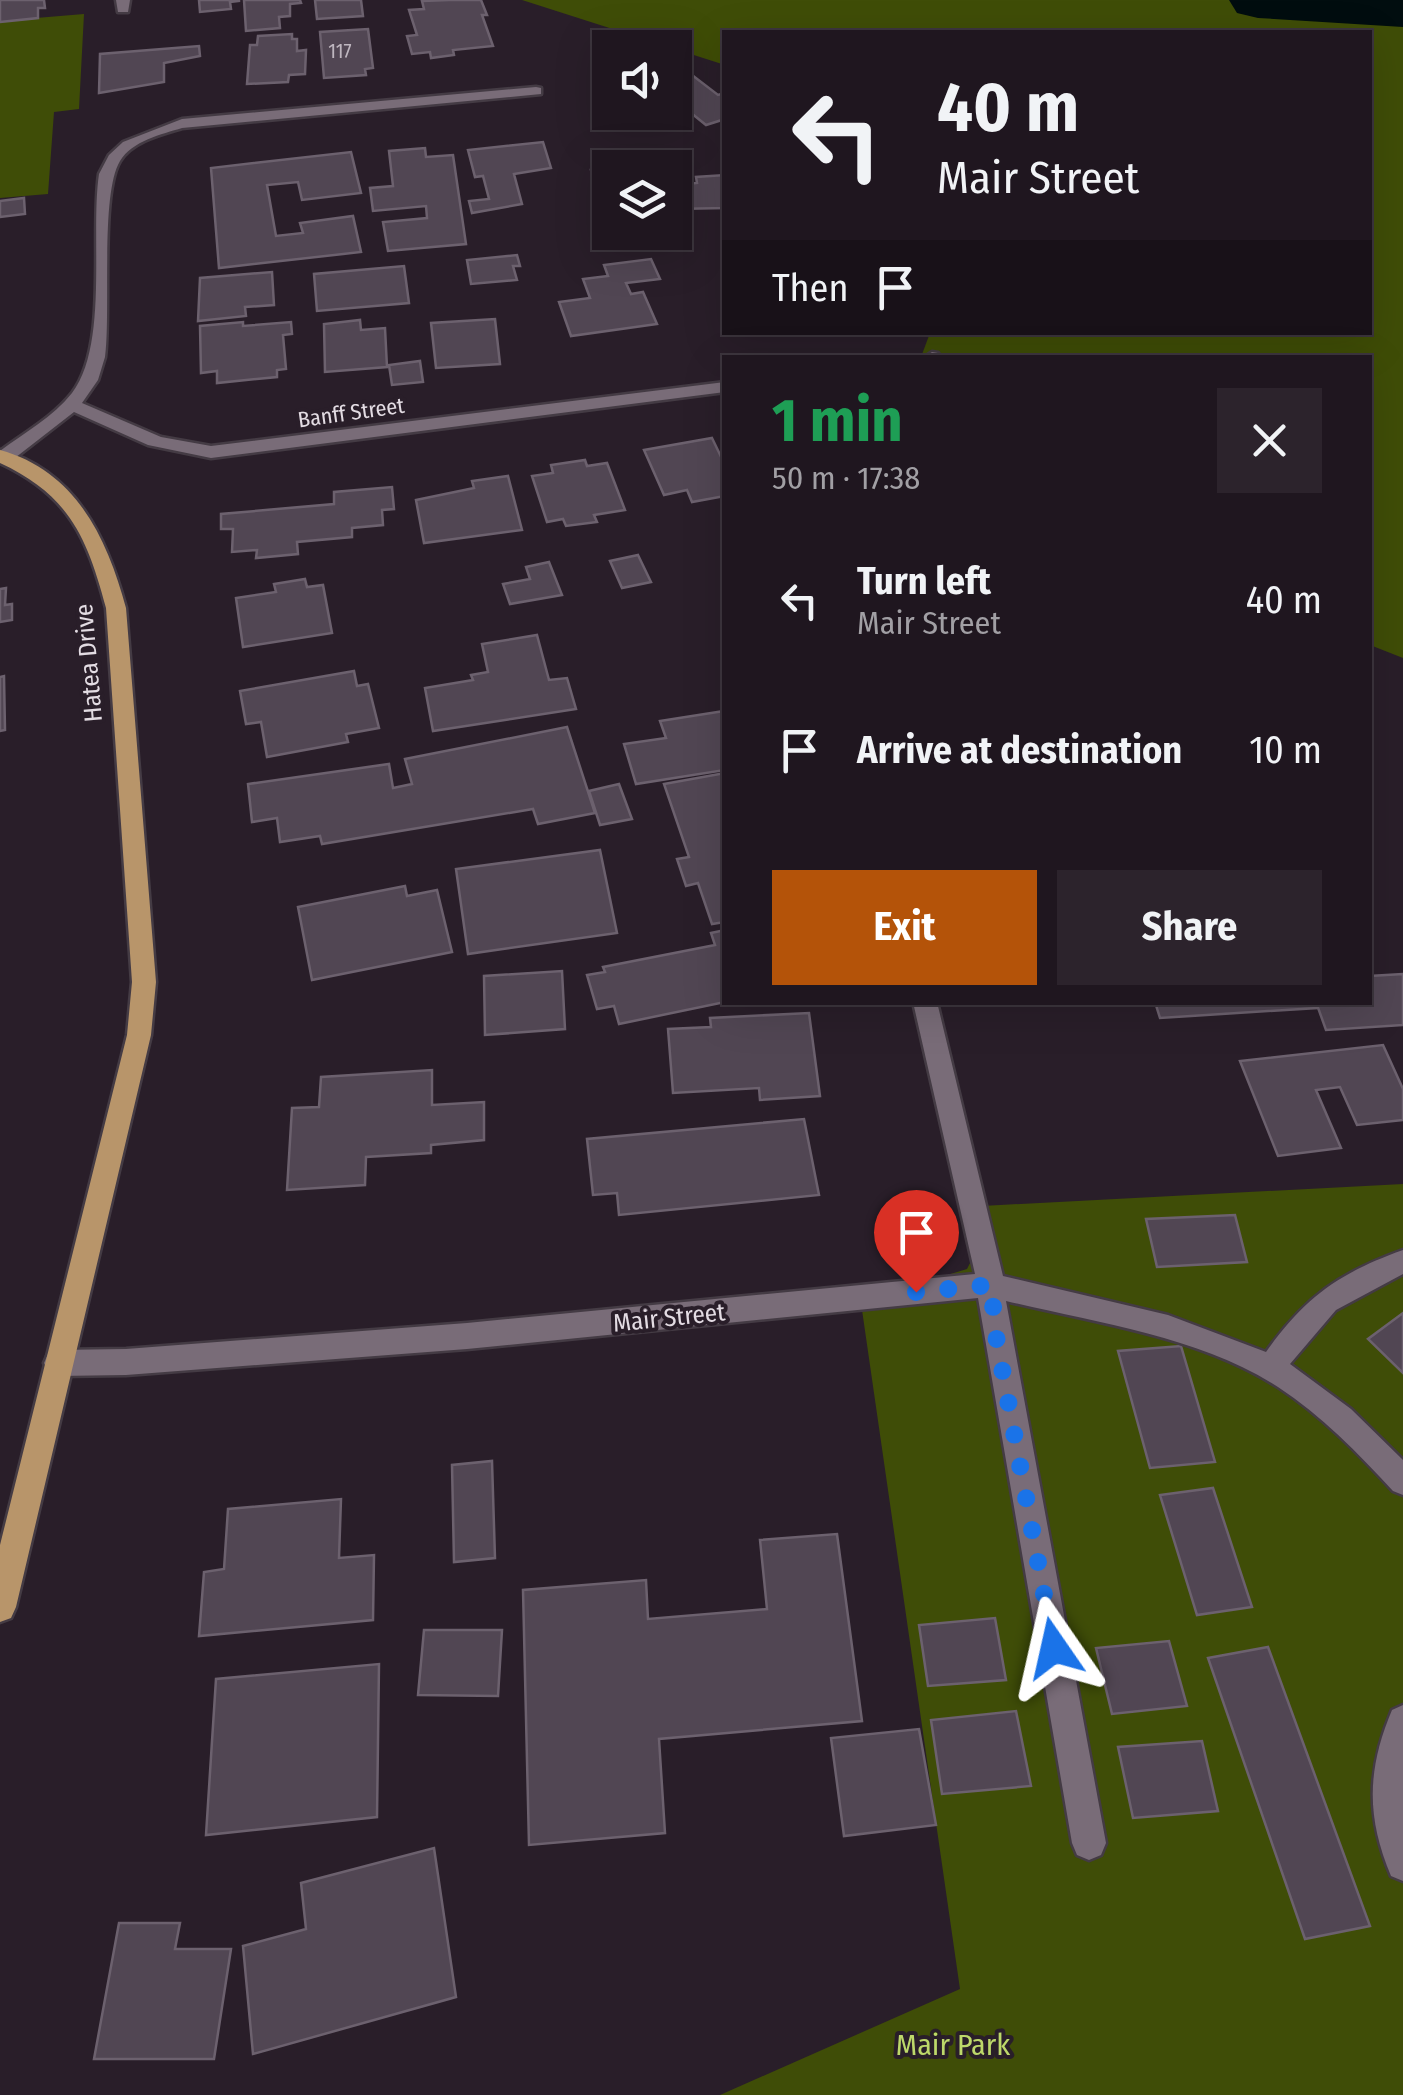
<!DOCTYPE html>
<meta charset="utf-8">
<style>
body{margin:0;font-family:"Fira Sans Condensed",sans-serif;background:#2c232c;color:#f1f3f6;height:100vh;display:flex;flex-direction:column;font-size:38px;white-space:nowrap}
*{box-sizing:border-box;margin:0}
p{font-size:32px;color:#a19fa4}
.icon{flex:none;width:55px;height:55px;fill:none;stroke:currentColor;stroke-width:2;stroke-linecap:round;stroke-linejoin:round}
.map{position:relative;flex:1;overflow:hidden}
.side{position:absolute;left:722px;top:355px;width:650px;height:650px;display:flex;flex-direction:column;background:#1f161f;border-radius:0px;box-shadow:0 10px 40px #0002,0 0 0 2px #3c353d}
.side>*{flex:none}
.banner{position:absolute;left:722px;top:30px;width:650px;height:305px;border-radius:0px;box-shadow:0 10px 40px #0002,0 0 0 2px #3c353d;background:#1f161f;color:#f1f3f6;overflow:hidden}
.fabs{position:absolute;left:592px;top:30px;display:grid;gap:20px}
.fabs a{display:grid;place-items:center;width:100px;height:100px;border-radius:0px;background:#1f161f;box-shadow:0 10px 40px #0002,0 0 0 2px #3c353d;font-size:50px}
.pin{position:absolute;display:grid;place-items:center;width:85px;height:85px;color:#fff;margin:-102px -42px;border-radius:50% 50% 50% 0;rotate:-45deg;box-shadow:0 0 10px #0007}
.pin .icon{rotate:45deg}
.me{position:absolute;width:110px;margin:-55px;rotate:349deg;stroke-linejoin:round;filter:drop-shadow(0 0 8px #0008)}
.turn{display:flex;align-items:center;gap:35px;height:210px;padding:0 50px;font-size:45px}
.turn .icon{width:130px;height:130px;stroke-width:2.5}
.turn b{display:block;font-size:70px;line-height:85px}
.then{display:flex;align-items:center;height:95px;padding:0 50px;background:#0003;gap:20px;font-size:38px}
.round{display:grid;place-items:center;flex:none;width:105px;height:105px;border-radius:0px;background:#2c232c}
.headline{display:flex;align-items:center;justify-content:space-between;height:170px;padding:0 50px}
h1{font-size:60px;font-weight:700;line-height:75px;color:#1e9e55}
.primary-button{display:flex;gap:20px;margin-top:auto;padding:20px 50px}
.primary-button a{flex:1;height:115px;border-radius:0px;background:#b45309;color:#fff;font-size:40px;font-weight:700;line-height:115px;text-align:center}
.primary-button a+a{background:#2c232c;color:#f1f3f6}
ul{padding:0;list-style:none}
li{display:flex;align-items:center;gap:30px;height:150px;padding:0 50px}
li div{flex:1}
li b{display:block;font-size:38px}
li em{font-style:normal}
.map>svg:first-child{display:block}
</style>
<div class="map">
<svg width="1403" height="2095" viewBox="0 0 1403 2095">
<rect width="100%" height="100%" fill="#291e29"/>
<!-- green -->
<g fill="#3f4d07">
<path d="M522,0H1403V658L1370,645V358L921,357L930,333L1370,332V32H725V65Z"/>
<path d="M84,14L79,109L54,112L48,194L0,198V21Z"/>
<path d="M1403,1184V2095H720L960,1989L860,1296L901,1289L967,1269L976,1251L982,1206Z"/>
</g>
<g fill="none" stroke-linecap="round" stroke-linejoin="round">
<!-- river -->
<path fill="#010d0f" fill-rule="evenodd" d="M1229,0H1403V27L1258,18L1237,13Z"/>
</g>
<!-- building -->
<g fill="#514653" stroke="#6c616e" stroke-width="2.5">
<path d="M0,0H44L45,8H38V18L0,22Z"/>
<path d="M199,0H239V1L230,2L231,9L200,12Z"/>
<path d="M244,0H300L301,3L290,4V16L279,17L280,28L246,31Z"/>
<path d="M315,0H361L363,16L317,19Z"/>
<path d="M449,0H481L487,15H482L493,46L453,50L454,55L431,58L430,52L412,54L407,36L417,35L409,10L424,9L422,1Z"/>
<path d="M368,29L373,68L365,69L366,75L324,78L320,32Z"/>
<path d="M292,34V39H297V51L306,50L305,74L289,75L288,82L247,84L250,45H257L258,36Z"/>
<path d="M199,46L200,56L164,63V82L99,93L100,54Z"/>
<path d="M675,62L718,95L725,93V119L706,125L675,100Z"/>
<path d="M543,142L551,168L514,174L522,204L472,213L469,201L489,199L483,176L475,177L468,150Z"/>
<path d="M425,148L426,157L453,155L466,244L388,251L383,222L427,218L426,206L373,211L370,188L393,186L389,151Z"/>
<path d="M351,152L361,193L302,200L298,182L267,185L276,236L303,233L300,223L353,216L361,252L219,268L211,168Z"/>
<path d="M610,169V220L599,221L591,170Z"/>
<path d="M725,175V208L675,209V185L697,183L696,177Z"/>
<path d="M24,198L25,214L0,217V201Z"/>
<path d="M517,255L520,266H513L517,280L471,284L467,260Z"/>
<path d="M651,259L660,279L626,283L631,294L643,292L657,324L571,336L559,302L590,298L583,279L608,276L604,265Z"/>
<path d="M404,266L409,303L317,311L314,274Z"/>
<path d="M272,272L274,305L245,307L246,316L198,321L200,278Z"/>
<path d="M495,319L500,364L436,368L431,323Z"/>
<path d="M360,320L361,330L385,328L387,367L325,372L324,324Z"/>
<path d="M243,322V326L291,322L292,334L283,335L286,369L277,370V377L217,383V371L201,373L200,326Z"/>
<path d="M420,361L423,382L392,385L389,365Z"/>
<path d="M712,438L725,465V496L692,502L687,490L664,495L644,450Z"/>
<path d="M585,460L587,466L607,463L625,510L594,515L597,522L566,526L563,519L547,522L532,476L553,473L551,465Z"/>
<path d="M508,476L522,530L424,543L416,500L474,488L472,481Z"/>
<path d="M392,487L394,509L382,510L383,525L352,528V537L297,542L298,554L256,558L257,550L232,552L233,529H221V514L334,504V492Z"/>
<path d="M638,555L651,582L622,588L610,561Z"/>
<path d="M549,562L562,595L510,604L503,584L530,579L526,567Z"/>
<path d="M305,579L307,587L323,585L332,633L243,647L236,598L276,592L274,584Z"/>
<path d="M6,588L5,605L12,604V620L0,622V589Z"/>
<path d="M537,635L549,680L567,678L576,709L433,731L425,688L473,680L471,675L488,672L482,644Z"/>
<path d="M354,671L357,686L368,684L379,728L346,734L348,742L267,757L261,722L246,724L240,691Z"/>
<path d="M4,676L5,730L0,731V677Z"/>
<path d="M724,711L725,770L636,784L624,744L666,738L660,721Z"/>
<path d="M567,727L595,813L538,824L533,809L322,844L320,836L280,842L277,818L252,822L248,784L389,764L393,788L412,784L405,759Z"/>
<path d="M725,773V922L712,924L698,883L686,886L677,859L689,857L664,784Z"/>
<path d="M619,784L632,819L600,825L589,791Z"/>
<path d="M600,850L617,933L468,954L456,869Z"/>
<path d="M405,886L407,896L437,890L452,952L312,980L298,907Z"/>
<path d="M725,930V1002L619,1024L614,1006L597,1009L587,975L605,972L603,967L715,945L711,933Z"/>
<path d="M562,971L565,1029L485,1035L484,976Z"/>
<path d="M1403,974V1025L1326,1030L1316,1002H1370V976Z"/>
<path d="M1155,1002H1316L1317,1008L1160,1018Z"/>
<path d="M809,1013L820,1096L760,1100L759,1088L673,1093L668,1029L711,1027L710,1018Z"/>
<path d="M1383,1045L1403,1089V1120L1357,1125L1340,1087L1316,1090L1341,1148L1278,1156L1240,1061Z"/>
<path d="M432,1070V1105L484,1102V1140L431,1145V1153L366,1157L365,1185L287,1190L292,1108L319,1107L321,1077Z"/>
<path d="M804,1119L819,1195L619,1215L617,1193L593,1195L587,1139Z"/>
<path d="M1235,1215L1247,1262L1157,1267L1146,1219Z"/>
<path d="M1403,1313V1373L1368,1339Z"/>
<path d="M1181,1346L1215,1462L1150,1468L1118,1351Z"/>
<path d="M492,1461L495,1558L454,1562L452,1465Z"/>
<path d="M1213,1488L1252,1607L1197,1615L1160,1495Z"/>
<path d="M341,1499L339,1558L374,1555L373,1620L199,1636L204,1572L224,1569L228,1509Z"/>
<path d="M837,1534L862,1721L659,1739L665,1833L529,1845L523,1590L646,1580L648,1619L767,1609L760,1540Z"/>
<path d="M995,1618L1006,1680L928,1686L919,1625Z"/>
<path d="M424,1630H502L498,1696L418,1695Z"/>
<path d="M1169,1641L1187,1706L1112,1714L1096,1648Z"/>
<path d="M1268,1647L1370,1926L1305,1939L1208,1658Z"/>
<path d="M379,1664L377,1817L206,1835L216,1679Z"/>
<path d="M1016,1711L1031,1786L942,1794L931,1720Z"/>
<path d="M919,1729L936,1825L844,1836L831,1738Z"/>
<path d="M1202,1741L1218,1811L1133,1818L1118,1747Z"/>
<path d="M434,1848L456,1997L253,2054L243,1946L306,1929L301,1883Z"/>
<path d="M119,1923H180L175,1949H231L214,2059H94Z"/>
</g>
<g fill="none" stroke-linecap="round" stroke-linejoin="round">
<defs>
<g id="minor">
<path d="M116,0H130L128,12H118Z"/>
<path d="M536,87L541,88V94L182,128C162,134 132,141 120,161C100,194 111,311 105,357L98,380L82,403L161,437L211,446L725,382V392L211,458L148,445L74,412L11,461L0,462V451C24,433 53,417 72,393C109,344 90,235 99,174L109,155L123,142L182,119Z"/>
<path d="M932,352L938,353L941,358H923Z"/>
<path d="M913,1002H937L1003,1276L1168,1315L1266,1352C1305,1297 1339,1273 1403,1250V1274L1336,1310L1290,1364L1351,1409L1403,1460V1495L1393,1491C1358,1453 1321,1415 1278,1387C1198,1336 1097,1323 1006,1301L1106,1843L1101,1855L1089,1860L1077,1855L1072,1843L978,1298L467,1349L126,1375L58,1376L48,1372L44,1363L48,1354L58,1350L126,1349L467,1323L975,1274Z"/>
<path d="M1403,1705V1881L1391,1876C1366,1817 1367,1769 1392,1710Z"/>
</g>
<path id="major" d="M0,450C76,471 107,538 126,608L156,982L151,1035L16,1607L11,1618L0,1622V1545L127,1035L132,982L106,608C87,537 69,495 0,463Z"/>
</defs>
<!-- minor casing -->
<use href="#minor" stroke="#443b44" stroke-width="5"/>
<!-- major casing -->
<use href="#major" stroke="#443b44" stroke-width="5"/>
<!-- minor -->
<use href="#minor" fill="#796c78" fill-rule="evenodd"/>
<!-- major -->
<use href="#major" fill="#b8956a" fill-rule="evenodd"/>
</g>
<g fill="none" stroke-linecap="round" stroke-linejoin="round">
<!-- route -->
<path stroke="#1a73e8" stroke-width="18" stroke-dasharray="0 32.4" d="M916,1292L991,1285L996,1336L1054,1648"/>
</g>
<g text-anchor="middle" stroke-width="8" stroke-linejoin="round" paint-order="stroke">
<!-- number labels -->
<g font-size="20" fill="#beb6bf">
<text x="340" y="58">117</text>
</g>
<!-- far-street labels -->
<g font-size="22" fill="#e3dce3" stroke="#291e29">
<text transform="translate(351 412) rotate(-8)" y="8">Banff Street</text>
</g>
<!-- street labels -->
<g font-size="25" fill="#e3dce3" stroke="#291e29">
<text transform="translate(88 663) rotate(-95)" y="9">Hatea Drive</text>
<text transform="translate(669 1317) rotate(-6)" y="9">Mair Street</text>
</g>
<!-- near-park labels -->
<g font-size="30" fill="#bdd86a" stroke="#291e29">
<text x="953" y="2055">Mair Park</text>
</g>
</g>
</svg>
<div class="fabs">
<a><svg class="icon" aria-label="sound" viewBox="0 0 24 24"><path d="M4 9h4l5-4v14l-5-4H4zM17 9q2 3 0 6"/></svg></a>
<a><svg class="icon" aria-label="layers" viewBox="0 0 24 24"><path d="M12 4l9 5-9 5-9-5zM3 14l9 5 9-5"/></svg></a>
</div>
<div class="pin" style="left:916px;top:1292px;background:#d93025"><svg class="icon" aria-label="arrive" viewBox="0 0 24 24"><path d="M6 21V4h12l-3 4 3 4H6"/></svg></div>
<svg class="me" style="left:1054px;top:1648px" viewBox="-20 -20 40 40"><path d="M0-17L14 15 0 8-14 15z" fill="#1a73e8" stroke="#fff" stroke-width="4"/></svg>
<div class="banner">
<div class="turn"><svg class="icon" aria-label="left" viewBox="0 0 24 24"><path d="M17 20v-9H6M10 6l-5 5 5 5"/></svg><div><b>40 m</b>Mair Street</div></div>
<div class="then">Then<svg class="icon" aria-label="arrive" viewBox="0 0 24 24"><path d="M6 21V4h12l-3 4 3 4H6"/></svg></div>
</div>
<section class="side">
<div class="headline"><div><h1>1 min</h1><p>50 m · 17:38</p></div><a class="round"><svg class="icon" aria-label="close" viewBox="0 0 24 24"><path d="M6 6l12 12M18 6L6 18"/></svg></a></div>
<ul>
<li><svg class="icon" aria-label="left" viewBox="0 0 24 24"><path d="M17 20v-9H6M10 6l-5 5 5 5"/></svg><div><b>Turn left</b><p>Mair Street</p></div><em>40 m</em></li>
<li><svg class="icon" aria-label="arrive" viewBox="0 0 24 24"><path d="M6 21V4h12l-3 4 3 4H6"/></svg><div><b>Arrive at destination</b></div><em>10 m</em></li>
</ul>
<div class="primary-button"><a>Exit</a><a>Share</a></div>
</section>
</div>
